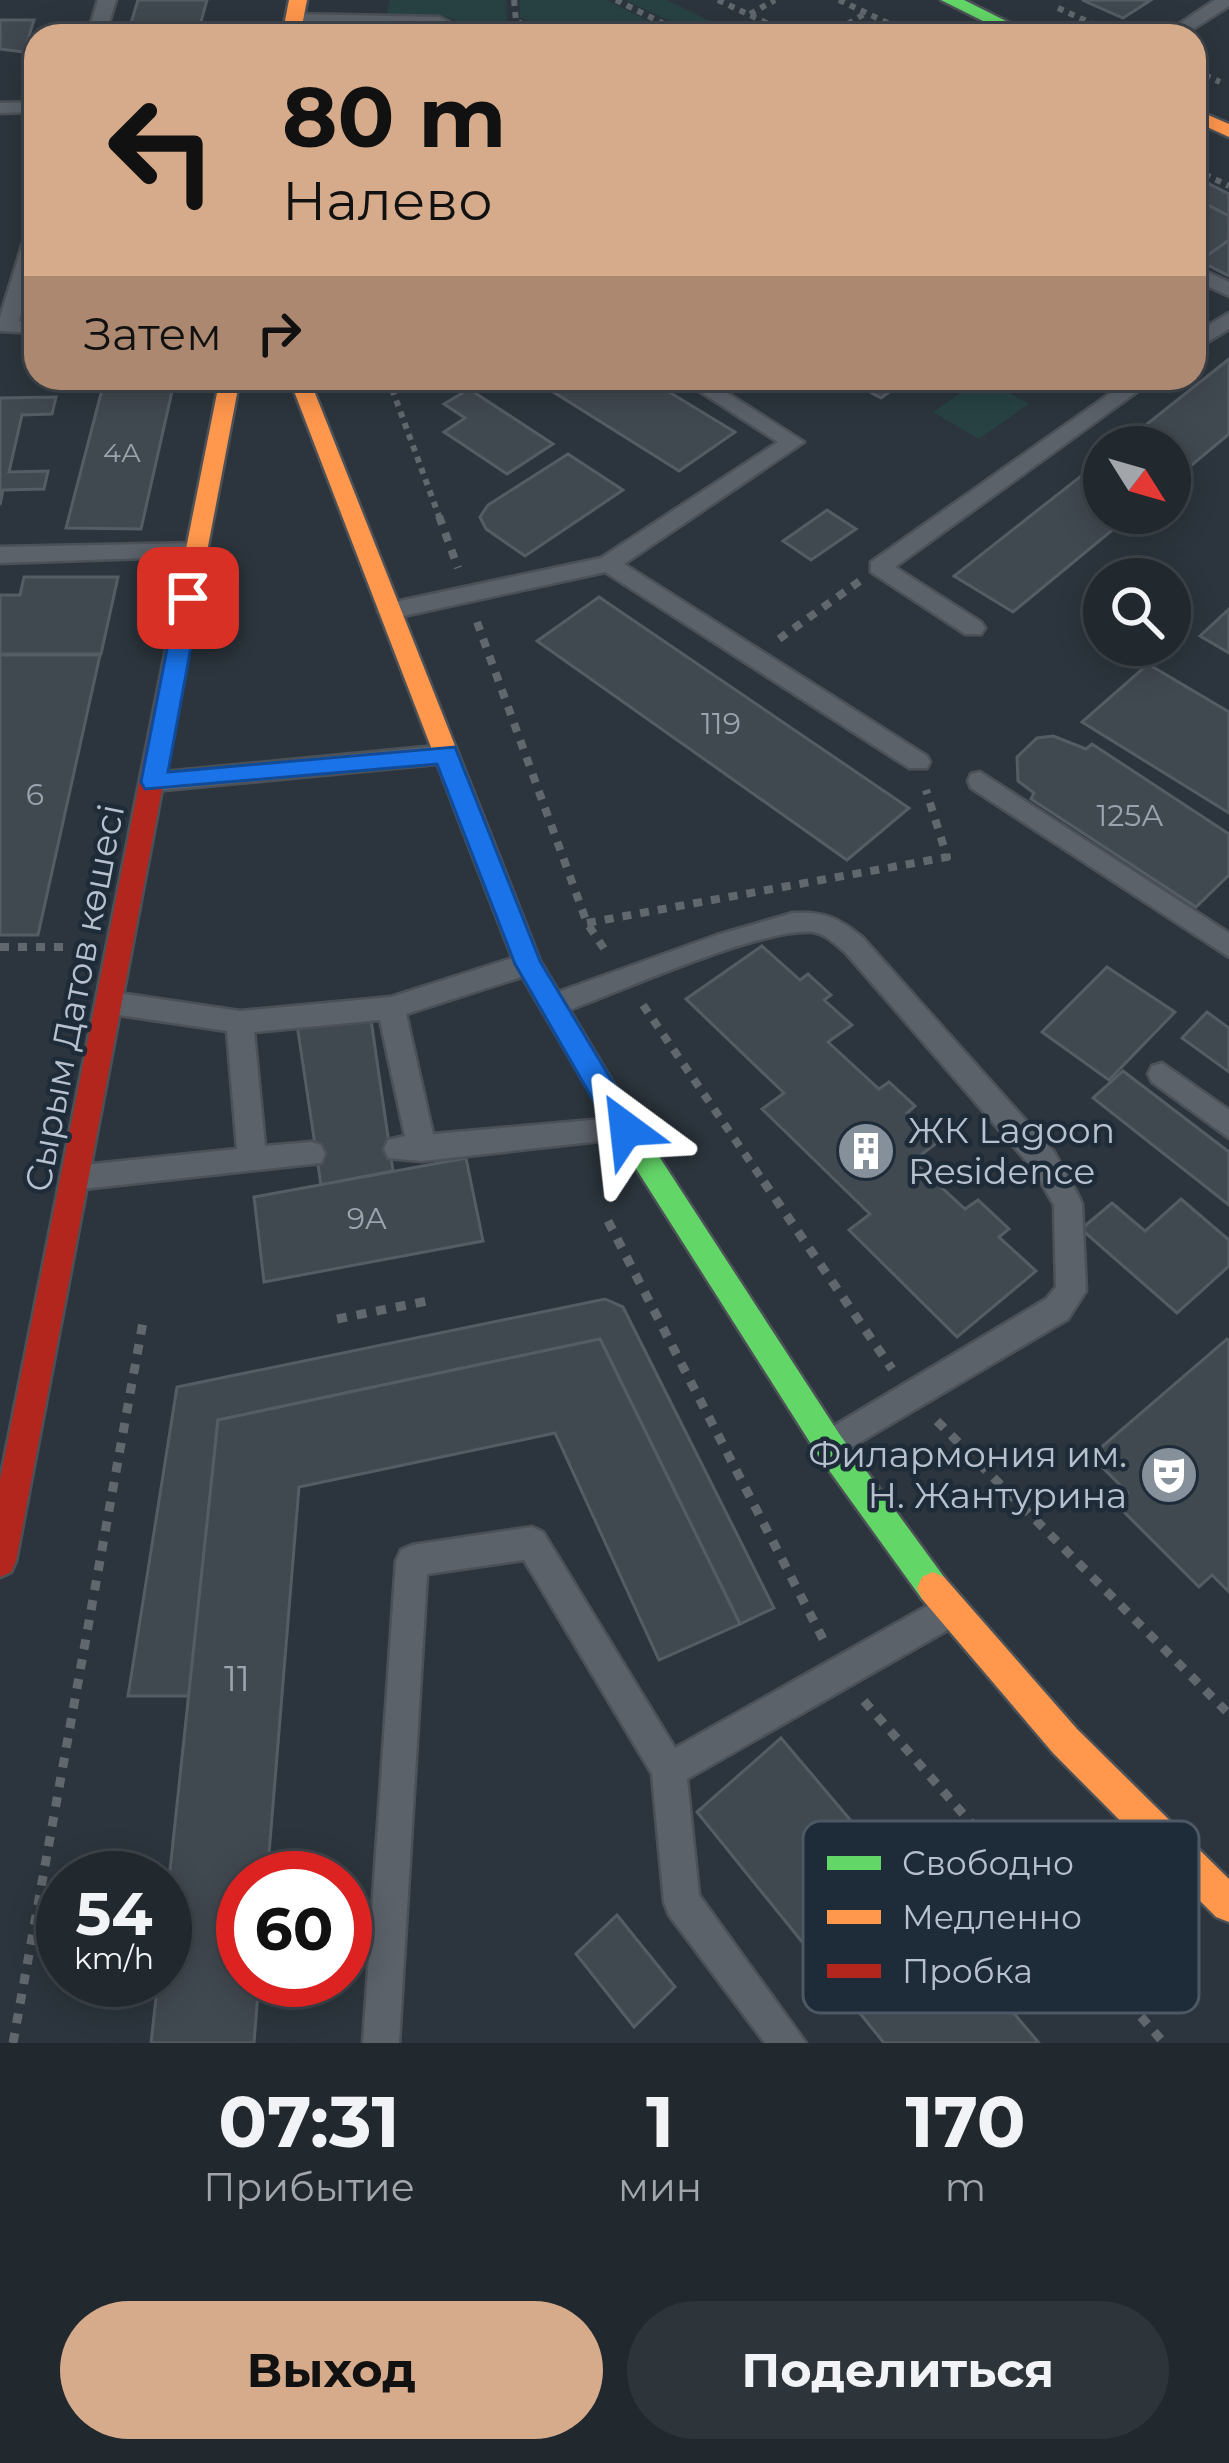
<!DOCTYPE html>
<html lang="ru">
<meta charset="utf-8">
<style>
body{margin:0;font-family:Montserrat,sans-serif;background:#2d343a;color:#f1f3f6;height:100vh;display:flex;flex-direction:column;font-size:45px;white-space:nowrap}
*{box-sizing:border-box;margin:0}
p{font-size:39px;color:#a2a6aa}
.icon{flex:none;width:66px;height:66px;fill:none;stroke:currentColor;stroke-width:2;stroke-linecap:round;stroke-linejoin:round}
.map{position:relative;height:2043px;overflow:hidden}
.panel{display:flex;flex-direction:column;background:#21282e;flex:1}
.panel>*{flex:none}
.top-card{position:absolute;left:24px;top:24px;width:1182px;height:366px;border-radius:36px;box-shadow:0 6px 30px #0003,0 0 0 3px #3e444a;background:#d6ab8b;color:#111;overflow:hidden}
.needle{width:78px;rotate:127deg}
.buttons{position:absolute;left:1083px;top:426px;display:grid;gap:24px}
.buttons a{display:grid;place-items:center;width:108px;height:108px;border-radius:50%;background:#21282e;box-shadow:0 6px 30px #0003,0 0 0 3px #3e444a;font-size:60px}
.speed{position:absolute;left:36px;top:1851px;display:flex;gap:24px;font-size:60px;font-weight:700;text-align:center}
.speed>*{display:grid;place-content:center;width:156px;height:156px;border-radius:50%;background:#21282e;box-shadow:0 6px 30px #0003,0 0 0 3px #3e444a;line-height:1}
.speed small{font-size:30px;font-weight:400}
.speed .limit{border:18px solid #d22;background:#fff;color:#111}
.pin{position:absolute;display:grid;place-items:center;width:102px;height:102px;color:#fff;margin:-51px;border-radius:24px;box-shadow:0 6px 18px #0006}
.me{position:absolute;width:132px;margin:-66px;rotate:330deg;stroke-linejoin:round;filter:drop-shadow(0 0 9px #0008)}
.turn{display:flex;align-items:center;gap:42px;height:252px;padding:0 60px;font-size:54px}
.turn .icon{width:156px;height:156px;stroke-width:2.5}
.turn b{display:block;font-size:84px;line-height:102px}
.then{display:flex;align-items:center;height:114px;padding:0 60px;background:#0003;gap:24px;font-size:45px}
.eta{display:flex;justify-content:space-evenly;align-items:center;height:204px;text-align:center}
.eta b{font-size:72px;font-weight:700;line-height:84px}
.primary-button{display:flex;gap:24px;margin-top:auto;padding:24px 60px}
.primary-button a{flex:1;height:138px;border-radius:72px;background:#d6ab8b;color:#111;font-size:48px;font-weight:700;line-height:138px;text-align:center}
.primary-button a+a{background:#2d343a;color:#f1f3f6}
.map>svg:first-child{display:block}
</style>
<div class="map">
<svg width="1229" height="2043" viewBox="0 0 1229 2043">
<rect width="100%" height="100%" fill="#2c353d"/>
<!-- green -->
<g fill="#284244">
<path d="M390,0H506L507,20L518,26C486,46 476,24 446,17C428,13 404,16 386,16Z"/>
<path d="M520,0H606L678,36H557L520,17Z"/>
<path d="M626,0H667L740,36H700Z"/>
<path d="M982,378L1029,404L979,439L933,412Z"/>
</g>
<!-- building -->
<g fill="#414950" stroke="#545c64" stroke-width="3">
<path d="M138,0H207L197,36H127Z"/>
<path d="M1082,0H1151L1123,18Z"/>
<path d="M0,20H34L24,52L0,49Z"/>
<path d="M1194,176L1229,194V216L1194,198Z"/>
<path d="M1194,198L1229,216V240L1200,261L1194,258Z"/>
<path d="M1229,240V276L1200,261Z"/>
<path d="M1229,359V434L1170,483V447H1118Z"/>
<path d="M105,378H175L141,529L66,528Z"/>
<path d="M531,378H646L735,432L679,471Z"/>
<path d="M845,378H909L881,398Z"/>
<path d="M469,389L553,444L507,474L444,432L465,418L444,404Z"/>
<path d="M56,397L52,414L22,415L9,472L48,471L44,489L3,490L0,505V398Z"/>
<path d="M568,454L623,490L525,556L486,529L480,517L488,505Z"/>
<path d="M1104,458V513H1133L1013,612L954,576Z"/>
<path d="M827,510L856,529L811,560L783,541Z"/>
<path d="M24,577H118L101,654H0V595H20Z"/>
<path d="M599,597L909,808L847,860L537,641Z"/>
<path d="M1229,609V653L1200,636Z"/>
<path d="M0,655H100L38,935H0Z"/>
<path d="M1148,664L1229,712V813L1082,722Z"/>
<path d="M1053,736L1086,749L1092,744L1229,834V875L1196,907L1031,799L1034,793L1018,781L1017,757L1037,738Z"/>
<path d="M762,946L800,980L808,974L831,995L824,1000L852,1025L828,1042L879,1089L889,1082L915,1106L907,1113L938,1142L913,1161L965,1209L978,1200L1009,1229L999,1237L1036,1271L957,1337L849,1230L870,1214L762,1109L784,1093L686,999Z"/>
<path d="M1107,967L1175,1012L1109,1080L1042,1032Z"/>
<path d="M1207,1012L1229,1028V1072L1182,1038Z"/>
<path d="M370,1013L393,1171L321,1185L296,1018Z"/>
<path d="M1123,1071L1229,1152V1205L1093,1098Z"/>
<path d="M466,1158L483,1241L264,1282L254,1197Z"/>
<path d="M1181,1199L1229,1240V1266L1177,1313L1081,1229L1112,1203L1145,1231Z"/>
<path d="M605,1299L623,1307L774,1608L740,1624L600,1339L218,1420L189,1696H128L177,1387Z"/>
<path d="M600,1339L740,1624L659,1660L555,1433L299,1487L267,1878H243V1980H259L254,2043H151L158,1980H165V1917L218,1420Z"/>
<path d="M1227,1339L1229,1341V1592L1212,1575L1199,1587L1116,1504L1128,1493L1091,1456Z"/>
<path d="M781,1738L1039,2043H884L697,1812Z"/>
<path d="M617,1915L675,1987L634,2027L576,1954Z"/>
</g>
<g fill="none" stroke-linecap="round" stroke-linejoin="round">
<defs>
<g id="lane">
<path d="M98,0H116L105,36H87Z"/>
<path d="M1215,0H1229V6L1182,36H1161Z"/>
<path d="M294,14L439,17L477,36H454L436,27L288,23L285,19Z"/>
<path d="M36,102V112L0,113V103Z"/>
<path d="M36,227V265L19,321H36V333L0,331V317L26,233Z"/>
<path d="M1194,266L1229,282V296L1194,280Z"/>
<path d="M1229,313V329L1194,350V334Z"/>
<path d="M679,378H704L804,442L624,564L927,756L930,762L927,768H909L605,572L390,619L382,617L378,611L382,605L390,603L601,558L778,442Z"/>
<path d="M1132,378H1156L895,567L981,622L985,628L981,634H965L871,572V562Z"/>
<path d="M197,543L208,551L205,556L0,563V547Z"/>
<path d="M446,745L458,754L446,763L154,791L142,782L154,773Z"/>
<path d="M980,772L1229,933V957L971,788L968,781L971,774Z"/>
<path d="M793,913C823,911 840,918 863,938L1054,1152L1078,1195L1082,1204L1086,1291L1068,1319L833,1458L822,1453L817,1443L822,1433L1046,1299L1056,1287L1054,1205L1034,1170L845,952C836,945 826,934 813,932C759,927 611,996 553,1016L544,1013L540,1005L544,997L717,935Z"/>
<path d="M528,953L537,956L541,964L537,972L406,1014L433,1134L626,1117L636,1121L640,1129L636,1137L422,1161L388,1158L384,1149L388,1140L405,1136L380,1020L254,1032L265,1146L311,1142L321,1145L325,1154L321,1163L74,1190L64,1187L60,1178L64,1169L74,1166L237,1149L227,1031L112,1014L103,1011L99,1003L103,995L112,992L240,1011L391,997Z"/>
<path d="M1162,1063L1229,1110V1138L1152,1082L1148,1074L1152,1066Z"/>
<path d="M532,1527L543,1532L675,1748L934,1602L946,1597L958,1602L962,1613L958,1624L687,1779L699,1895L806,2043H765L669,1915L664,1902L652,1774L524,1560L427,1574L399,2043H363L396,1561L401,1550L412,1545Z"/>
</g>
<g id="fast">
<path d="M941,0H964L1036,36H1013Z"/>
<path d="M487,849L500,859L540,961L636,1121L840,1435L944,1577L949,1588L944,1599L933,1604L922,1599L818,1455L616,1137L515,964L474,859Z"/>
</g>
<g id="slow">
<path d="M289,0H307L300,36H282Z"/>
<path d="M1194,109L1229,124V137L1194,121Z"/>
<path d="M220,378H240L198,599L187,607L176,599Z"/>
<path d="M289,378H309L500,859L496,866L487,869L474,859Z"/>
<path d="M933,1572L944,1577L1077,1729L1229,1879V1922L1216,1917L1053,1753L922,1599L917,1588L922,1577Z"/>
</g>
<path id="jam" d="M187,591L198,599L16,1561L11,1572L0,1577V1480L176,599Z"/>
</defs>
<!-- lane casing -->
<use href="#lane" stroke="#4b5157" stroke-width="5"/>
<!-- fast casing -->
<use href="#fast" stroke="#4b5157" stroke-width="5"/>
<!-- slow casing -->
<use href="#slow" stroke="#4b5157" stroke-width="5"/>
<!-- jam casing -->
<use href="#jam" stroke="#4b5157" stroke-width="5"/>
<!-- path-far2 -->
<g stroke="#60676d" stroke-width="6" stroke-dasharray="6 6" stroke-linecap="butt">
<path d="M514,0L516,21L546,36"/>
<path d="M616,0L688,36"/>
<path d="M718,0L794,36"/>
<path d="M839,0L915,36"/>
<path d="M1058,8L1119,36"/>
<path d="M750,14L775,0"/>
<path d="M508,36L524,26"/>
<path d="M827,36L866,13"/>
<path d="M1194,70L1220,82"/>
<path d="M1194,169L1229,186"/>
<path d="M388,378L440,519"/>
</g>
<!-- path-far1 -->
<g stroke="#60676d" stroke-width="8" stroke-dasharray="9 9" stroke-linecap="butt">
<path d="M439,516L458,568"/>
<path d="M477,622L587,923L607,953"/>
<path d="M779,639L860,581"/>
<path d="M587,923L947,857L926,790"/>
<path d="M0,947H67"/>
<path d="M643,1005L766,1185"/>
</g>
<!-- path -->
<g stroke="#60676d" stroke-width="9" stroke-dasharray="10 10" stroke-linecap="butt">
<path d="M764,1182L892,1369"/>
<path d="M608,1221L823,1639"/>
<path d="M337,1319L432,1300"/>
<path d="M937,1421L1229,1714"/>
<path d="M864,1701L1164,2043"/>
<path d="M13,2043L143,1322"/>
</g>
<!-- lane -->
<use href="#lane" fill="#5c626a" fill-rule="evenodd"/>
<!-- fast -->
<use href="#fast" fill="#63d668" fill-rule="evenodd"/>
<!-- slow -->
<use href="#slow" fill="#ff974d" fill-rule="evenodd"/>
<!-- jam -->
<use href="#jam" fill="#b3261e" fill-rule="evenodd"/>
</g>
<!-- route -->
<path fill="#1a73e8" stroke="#114b97" stroke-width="3" d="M188,590L200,598L168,772L455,747L540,961L636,1121V1138H615L515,964L437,764L145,789L141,782L177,598Z"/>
<!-- icons -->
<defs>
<symbol id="building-disc" viewBox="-11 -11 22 22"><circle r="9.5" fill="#86909b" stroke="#1e2b39"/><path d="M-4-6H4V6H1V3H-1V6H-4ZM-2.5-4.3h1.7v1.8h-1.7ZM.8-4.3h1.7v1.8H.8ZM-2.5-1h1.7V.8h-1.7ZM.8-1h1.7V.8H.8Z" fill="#fff"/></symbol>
<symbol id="theatre-disc" viewBox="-11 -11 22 22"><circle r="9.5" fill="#86909b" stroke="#1e2b39"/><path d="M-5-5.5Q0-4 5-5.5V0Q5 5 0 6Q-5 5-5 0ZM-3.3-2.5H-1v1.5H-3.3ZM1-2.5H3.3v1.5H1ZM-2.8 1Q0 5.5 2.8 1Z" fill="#fff"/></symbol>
</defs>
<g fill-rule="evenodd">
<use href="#building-disc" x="833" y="1118" width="66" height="66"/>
<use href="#theatre-disc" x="1136" y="1442" width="66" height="66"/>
</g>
<g text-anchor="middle" stroke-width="9" stroke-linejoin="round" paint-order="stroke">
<!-- far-number labels -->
<g font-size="27" fill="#9aa3ae">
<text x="122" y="462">4А</text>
</g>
<!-- number labels -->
<g font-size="30" fill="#9aa3ae">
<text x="721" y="734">119</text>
<text x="35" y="805">6</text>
<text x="1130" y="826">125А</text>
<text x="367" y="1229">9А</text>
</g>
<!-- street labels -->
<g font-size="36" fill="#b7c1cd" stroke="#1e2b39">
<text transform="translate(74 998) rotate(-79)" y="13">Сырым Датов көшесі</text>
</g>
<!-- poi labels -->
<g font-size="36" fill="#b7c1cd" stroke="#1e2b39" text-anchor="start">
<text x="908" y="1143">ЖК Lagoon<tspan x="908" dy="41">Residence</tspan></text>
<text x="1127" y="1467" text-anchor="end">Филармония им.<tspan x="1127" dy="41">Н. Жантурина</tspan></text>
</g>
<!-- near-number labels -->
<g font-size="36" fill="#9aa3ae">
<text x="237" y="1691">11</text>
</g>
</g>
<!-- legend -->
<rect x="803" y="1821" width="396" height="192" rx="18" fill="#1e2b39" stroke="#4c5865" stroke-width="3"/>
<rect x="827" y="1856" width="54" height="14" fill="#63d668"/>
<rect x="827" y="1910" width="54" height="14" fill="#ff974d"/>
<rect x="827" y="1964" width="54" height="14" fill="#b3261e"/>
<g font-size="33" fill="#b7c1cd">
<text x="902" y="1875">Свободно</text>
<text x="902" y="1929">Медленно</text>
<text x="902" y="1983">Пробка</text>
</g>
</svg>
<div class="buttons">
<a><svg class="needle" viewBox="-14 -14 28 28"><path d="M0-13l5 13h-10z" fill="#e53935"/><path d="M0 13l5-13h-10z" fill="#a2a6aa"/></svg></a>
<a><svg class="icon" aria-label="search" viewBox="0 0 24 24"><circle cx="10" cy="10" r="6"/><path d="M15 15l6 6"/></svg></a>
</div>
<div class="speed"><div>54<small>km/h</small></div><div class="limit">60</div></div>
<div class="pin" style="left:188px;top:598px;background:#d93025"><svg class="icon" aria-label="arrive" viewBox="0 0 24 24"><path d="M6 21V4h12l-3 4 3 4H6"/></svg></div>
<svg class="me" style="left:626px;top:1129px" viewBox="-20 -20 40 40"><path d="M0-17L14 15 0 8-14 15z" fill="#1a73e8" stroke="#fff" stroke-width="4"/></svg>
<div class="top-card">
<div class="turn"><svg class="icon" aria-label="left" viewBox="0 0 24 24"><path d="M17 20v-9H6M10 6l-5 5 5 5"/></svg><div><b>80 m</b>Налево</div></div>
<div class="then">Затем<svg class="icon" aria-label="right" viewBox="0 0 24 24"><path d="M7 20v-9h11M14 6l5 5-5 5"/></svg></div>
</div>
</div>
<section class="panel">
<div class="eta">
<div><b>07:31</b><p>Прибытие</p></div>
<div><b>1</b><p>мин</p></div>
<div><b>170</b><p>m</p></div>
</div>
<div class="primary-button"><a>Выход</a><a>Поделиться</a></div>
</section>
